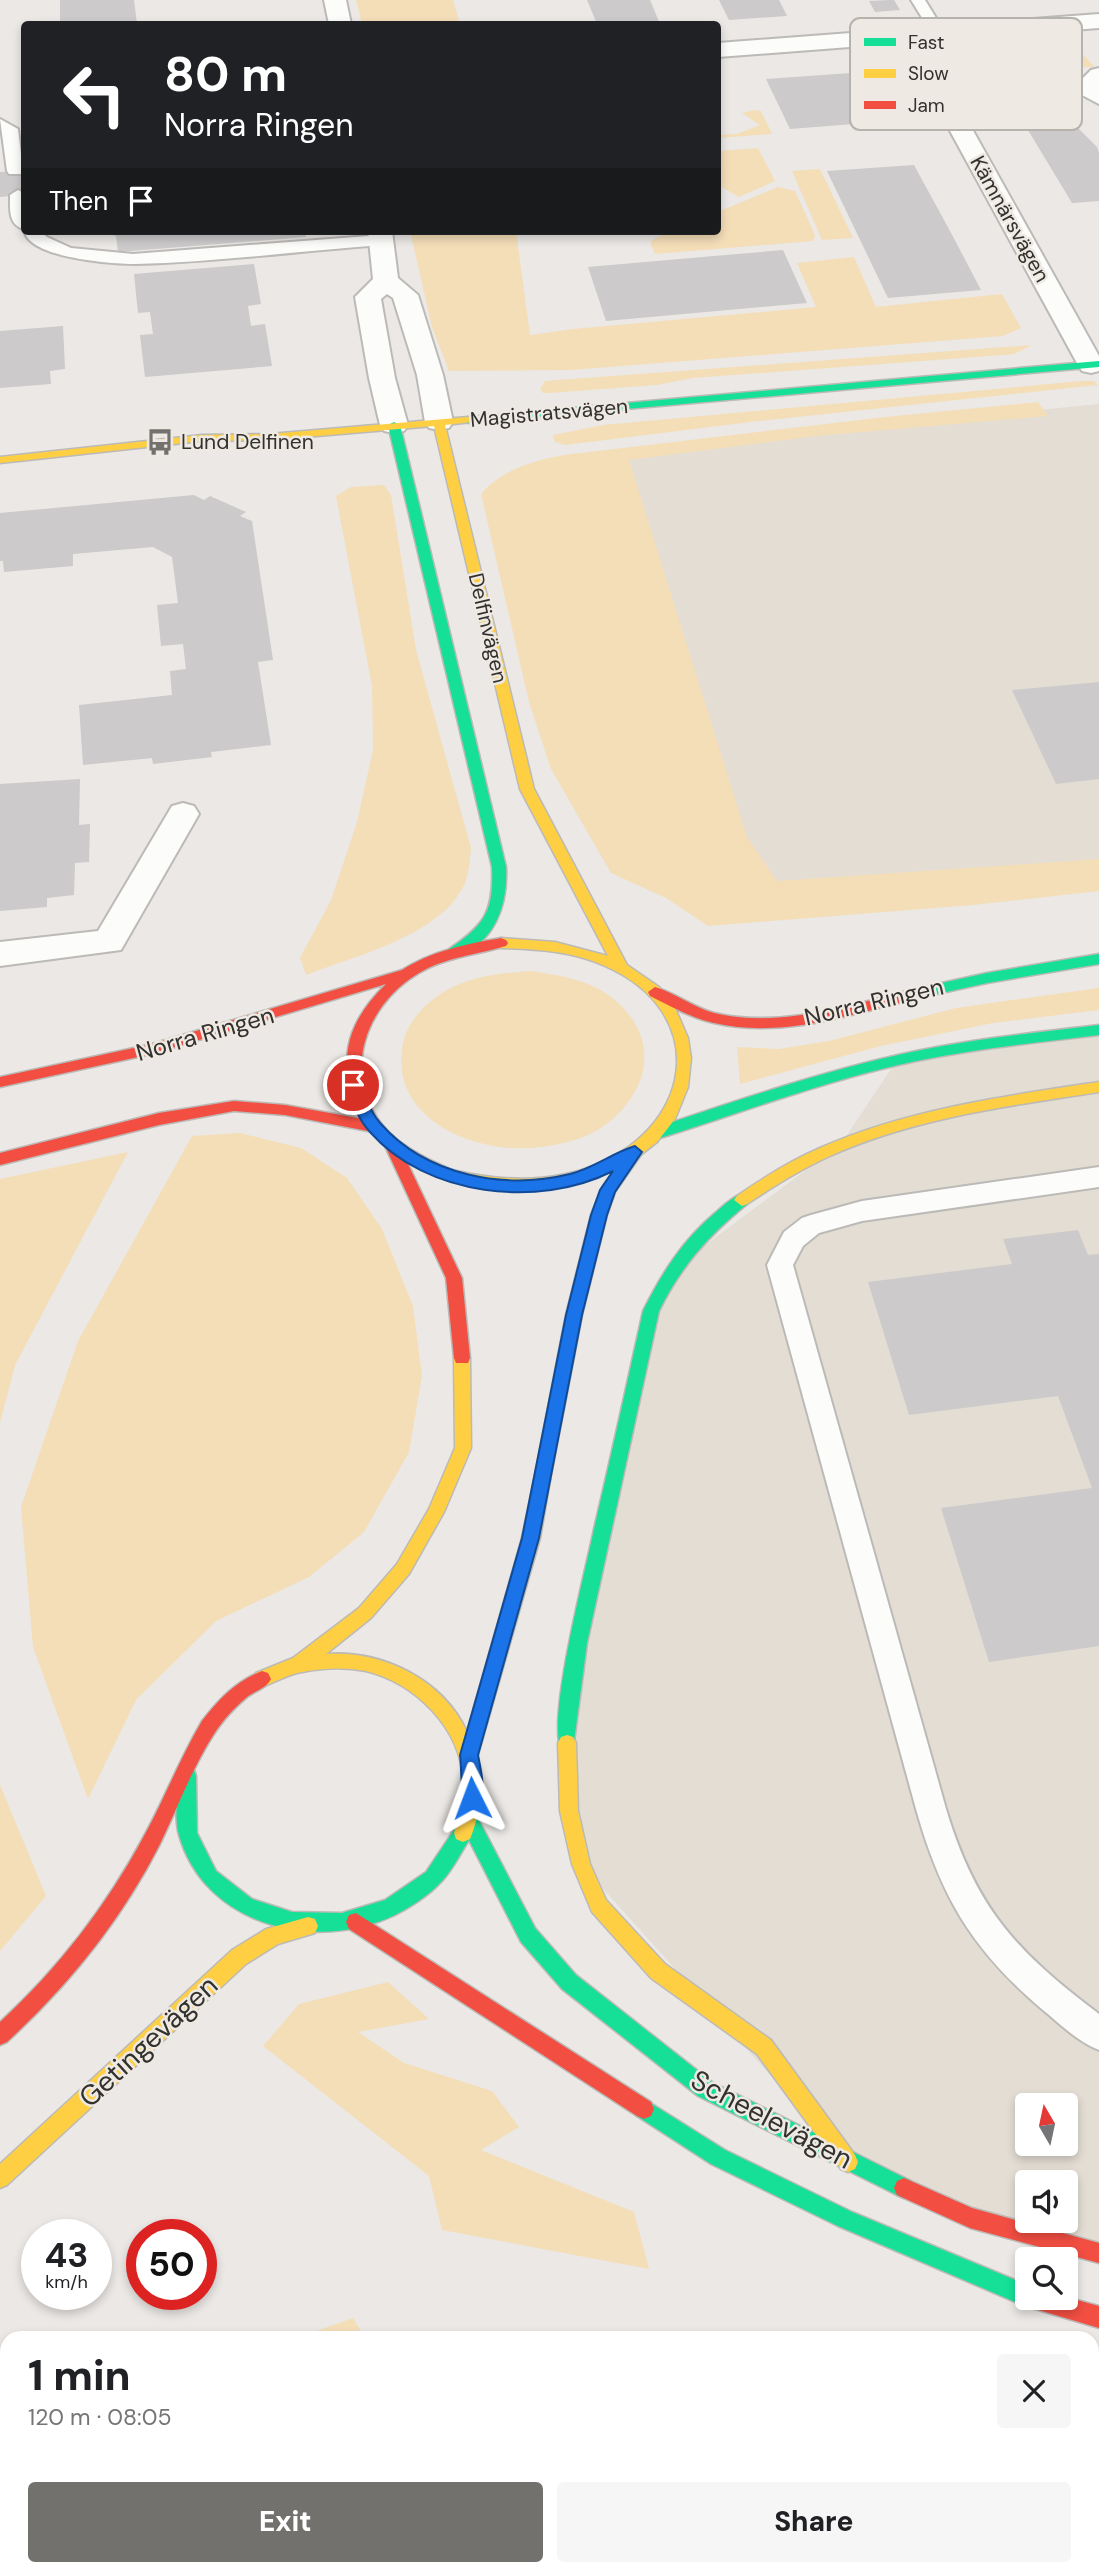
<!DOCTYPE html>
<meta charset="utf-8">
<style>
body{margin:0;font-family:"DM Sans",sans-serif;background:#f6f6f6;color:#202124;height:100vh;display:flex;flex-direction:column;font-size:26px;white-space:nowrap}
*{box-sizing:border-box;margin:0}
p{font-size:23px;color:#757577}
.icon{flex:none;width:38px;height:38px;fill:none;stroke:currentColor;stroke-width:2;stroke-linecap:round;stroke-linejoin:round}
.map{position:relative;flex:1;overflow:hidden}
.panel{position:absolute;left:0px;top:2331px;width:1099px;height:245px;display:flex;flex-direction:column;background:#fff;border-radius:21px 21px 0 0;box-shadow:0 4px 10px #0003}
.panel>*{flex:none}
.top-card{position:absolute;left:21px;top:21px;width:700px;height:214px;border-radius:7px;box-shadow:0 4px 10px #0003;background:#202124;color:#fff;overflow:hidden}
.needle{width:46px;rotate:351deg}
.fabs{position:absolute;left:1015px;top:2093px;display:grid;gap:14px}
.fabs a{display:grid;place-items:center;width:63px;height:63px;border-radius:7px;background:#fff;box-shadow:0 4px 10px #0003;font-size:35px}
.speed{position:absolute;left:21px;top:2219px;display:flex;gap:14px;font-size:35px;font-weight:700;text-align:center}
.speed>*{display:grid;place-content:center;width:91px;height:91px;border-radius:50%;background:#fff;box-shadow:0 4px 10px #0003;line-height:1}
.speed small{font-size:18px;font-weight:400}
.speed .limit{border:10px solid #d22;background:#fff;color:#111}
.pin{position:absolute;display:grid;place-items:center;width:60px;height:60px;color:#fff;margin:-30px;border:4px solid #fff;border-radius:50%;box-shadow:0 2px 7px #0007}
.me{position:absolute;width:77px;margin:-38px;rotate:357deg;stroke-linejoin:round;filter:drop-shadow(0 0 5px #0008)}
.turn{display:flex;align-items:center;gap:24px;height:147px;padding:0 28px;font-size:32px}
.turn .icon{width:91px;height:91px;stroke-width:2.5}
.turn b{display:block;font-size:49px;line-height:60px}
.then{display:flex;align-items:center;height:66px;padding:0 28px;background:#0003;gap:14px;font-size:26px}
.round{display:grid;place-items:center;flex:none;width:74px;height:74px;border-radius:7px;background:#f6f6f6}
.head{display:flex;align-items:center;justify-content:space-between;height:119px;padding:0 28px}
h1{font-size:42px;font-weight:800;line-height:52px}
.primary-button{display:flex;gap:14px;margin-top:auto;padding:14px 28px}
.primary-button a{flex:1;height:80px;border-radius:7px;background:#73716e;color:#fff;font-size:28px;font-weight:800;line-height:80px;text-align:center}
.primary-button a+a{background:#f6f6f6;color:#202124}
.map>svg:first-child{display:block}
</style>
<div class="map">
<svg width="1099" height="2576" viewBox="0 0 1099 2576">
<rect width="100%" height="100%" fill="#ebe8e5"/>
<!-- built -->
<g fill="#e3ddd3" fill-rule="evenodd">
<path d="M1099,404V874L809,910L649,831L545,459Z"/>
<path d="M1099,1030V2253L848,2162L581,1864L566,1724L669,1272L841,1144L897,1060ZM1027,2105H1066V2144H1027ZM1027,2182H1066V2221H1027Z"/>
<path d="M1099,2469V2576H892L902,2569H1092V2470Z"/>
</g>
<!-- green -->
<g fill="#f4deb8">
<path d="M356,0H453L460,24H362Z"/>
<path d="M1043,37C1062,40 1083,50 1094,67L1053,68L1038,52L992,56L1031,124L1010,126L995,103L969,106L963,93L988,90L977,71L962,72L952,55L954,52L983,41Z"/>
<path d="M754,110L761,111L772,134L718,138V135L737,134L760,125L742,113Z"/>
<path d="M758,148L775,181L739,197L718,185V151Z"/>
<path d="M820,169L853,238L822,240L792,171Z"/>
<path d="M778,187L795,191L815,235L813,241L655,254L650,242C670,227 694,231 718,231V212Z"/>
<path d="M410,231H516L530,335L573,329L816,307L797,263L854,257L876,307L1002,294L1021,328L1003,336L571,370L449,371L432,327Z"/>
<path d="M1032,345L1014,354L1003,355L693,378L657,385L549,393H543L540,389L545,381Z"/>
<path d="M1082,381H1094L1098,385L759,421L565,445L555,442L553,435L603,425Z"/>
<path d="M1038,402L1048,416L816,436L629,460L747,837L777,881L1099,859V891L973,905L708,926L666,898L611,873L551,769L529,702L481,494C502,469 533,461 564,455L885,417Z"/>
<path d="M384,485L391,495L416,650L471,848C470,858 469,870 466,880C447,934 354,956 306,975L300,958L331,900L357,822L373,750L372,686L336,496L351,487Z"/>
<path d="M531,971C557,975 585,979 607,994C658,1030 655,1084 609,1122C590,1138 565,1144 540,1147C475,1156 384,1118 404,1039C410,1017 433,996 453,987C478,975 504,973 531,971Z"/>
<path d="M1099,988V1010L993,1023L881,1046L740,1084L737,1047L779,1049L829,1041L956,1008Z"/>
<path d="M240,1133L301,1148L347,1178L382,1229L413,1306L422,1376L409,1452L364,1532L309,1577L216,1621L136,1700L88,1799L33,1647L21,1507L78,1341L192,1136Z"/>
<path d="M128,1152L15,1365L0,1423V1179Z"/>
<path d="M0,1785L46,1896L0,1951Z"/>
<path d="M388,1982L429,2019L358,2032L404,2063L492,2091L519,2127L481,2150L634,2212L649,2269L442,2230L429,2176L263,2046L299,2004Z"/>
<path d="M353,2318L365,2338H297Z"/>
<path d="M7,2457V2569H510L514,2576H0V2460Z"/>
</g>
<!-- building -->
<g fill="#cccaca">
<path d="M60,0H134L137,24H60Z"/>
<path d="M587,0H650L660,24H597Z"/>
<path d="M719,0H779L787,16L729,20Z"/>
<path d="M890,0H894L900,10L875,12L869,1Z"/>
<path d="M1037,53L1056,72L1062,89L1082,120L1035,125L992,56Z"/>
<path d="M865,72L892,121L790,129L766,79Z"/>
<path d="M1076,126L1097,147L1099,153V201L1072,203L1028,130Z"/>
<path d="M914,165L950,231L981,290L888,298L827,171Z"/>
<path d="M24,171V195L0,197V172Z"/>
<path d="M113,231H305L306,237L118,252L116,236L109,233Z"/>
<path d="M783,250L807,303L606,321L588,267Z"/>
<path d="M254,264L261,304L248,306L251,326L265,324L272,366L145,377L140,335L153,334L150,312L138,313L134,274Z"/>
<path d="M63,326L65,369L50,371L51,384L0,388V331Z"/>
<path d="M194,495L204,500L210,496L246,512L240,516L252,521L273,660L258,662L271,745L211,752L212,757L153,764L152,758L83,765L79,705L172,695L170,671L186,669L183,644L161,646L157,605L178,603L172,557L153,547L73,554V566L4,572L3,561H0V513Z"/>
<path d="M1099,682V779L1056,784L1012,690Z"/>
<path d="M80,779L79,825L90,824L89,862L75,863L74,895L47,898V907L0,911V784Z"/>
<path d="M1078,1230L1088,1255L1099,1254V1646L989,1662L941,1508L1092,1488L1058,1396L909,1415L868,1282L1012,1264L1003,1239Z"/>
</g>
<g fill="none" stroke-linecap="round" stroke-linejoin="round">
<defs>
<g id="lane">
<path d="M911,0H925L946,34L944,37H934Z"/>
<path d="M0,119L18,129L23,171L21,174H9L7,171Z"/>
<path d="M18,190L24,193V231H40L47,237L71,248L133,254L382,235L390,240L382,245C300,251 217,262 135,264C112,264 26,258 24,229C8,225 10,209 10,195Z"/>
<path d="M1099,1167V1187L862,1221L819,1233L803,1246L793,1265L946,1809C976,1909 1017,1952 1099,2014V2050C1078,2042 1060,2024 1043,2010C972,1950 941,1897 916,1809L767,1265L784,1232L802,1218L811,1215L862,1201Z"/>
</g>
<g id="street">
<path d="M324,0H346L351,24H329Z"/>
<path d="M1099,14V28L923,41L1099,356V371L1091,373L1082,371L1078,365L902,43L718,57V43Z"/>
<path d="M1099,68V104L1082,95L1078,83L1091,70Z"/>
<path d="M368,231H392L398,278L418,295L443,375L453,422L449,428L439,430L429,428L425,422L417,375L393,298L387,294L381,299L395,378L408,425L404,431L394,433L384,431L380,425L369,378L355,297L373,279Z"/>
<path d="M183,803L194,806L199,814L121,950L0,966V942L98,931L172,806Z"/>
</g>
<g id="fast">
<path d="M1099,361V367L468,423L462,420L468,417Z"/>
<path d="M394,422L400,425L506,867C508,905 495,944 454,957L449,955L447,952L449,949C485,925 494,911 492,867L388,425Z"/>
<path d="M1099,954V964L987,983L919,998L912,993L919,988L987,973Z"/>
<path d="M1099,1025V1035C1032,1043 964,1050 898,1065C816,1084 737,1114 657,1139L650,1133L652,1129C733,1102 814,1074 898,1055C964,1040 1032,1033 1099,1025Z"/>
<path d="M635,1146L643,1152L615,1192L607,1215L582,1315L550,1480L548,1485L542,1487L536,1485L534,1480L566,1315L591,1215L603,1186L630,1148Z"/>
<path d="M742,1194L747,1196L750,1200L747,1204C709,1235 681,1266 659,1311L587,1643L573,1749L567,1751L561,1749C547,1718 586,1569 594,1529C611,1457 627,1384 643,1311C662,1273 682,1241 715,1213C723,1206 732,1197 742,1194Z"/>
<path d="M187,1768L194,1770L196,1776L197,1833L216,1871L252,1899L292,1912L342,1913L385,1900L426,1872L456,1827L461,1825L459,1819L461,1813L468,1810L475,1813L535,1928L576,1975L712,2082L911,2181L914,2188L911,2195L904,2198L897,2195L698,2096L562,1989L521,1942L469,1840C460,1854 451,1873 439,1884C429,1895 409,1908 395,1915C316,1953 205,1926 179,1835C174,1818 178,1794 178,1776L180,1770Z"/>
<path d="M644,2099L725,2150L852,2212L1027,2285V2298H1037L1034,2303L1027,2307L838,2226L711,2164L637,2116L634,2109L637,2102Z"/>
</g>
<g id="slow">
<path d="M468,417L472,418V422L445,425L534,789L627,965L659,987L675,1008L688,1038L691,1058L688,1087L675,1119L657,1142L634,1160L607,1173L572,1184L541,1189L480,1188L447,1180L444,1176L452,1170C499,1181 552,1184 598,1164C696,1122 708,1011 605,966C573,951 536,949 501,948L494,943L501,938L555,942L608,956L520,789L434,426L270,440L202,441L0,463V457L202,435L270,434Z"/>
<path d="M1099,1082V1092C1008,1106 915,1118 830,1156C801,1169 774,1186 747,1204L742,1206L734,1200L737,1196C763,1178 790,1161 820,1148C908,1109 1005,1096 1099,1082Z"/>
<path d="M462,1351L468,1353L470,1358L471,1448L444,1512L409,1574L371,1618L326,1654C382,1650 443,1679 467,1732L522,1538L534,1480L536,1475L542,1473L548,1475L550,1480L540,1538L477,1758C483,1786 481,1812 470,1839L463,1842L456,1839L454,1833C459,1815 463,1799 463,1780C461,1728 415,1683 366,1671C346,1667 322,1668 302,1672C289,1674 275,1682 262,1687L256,1685L253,1679L256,1673L293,1658L359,1608L397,1564L429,1509L455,1448L454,1358L456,1353Z"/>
<path d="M567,1735L573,1737L576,1743L578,1811L590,1864L606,1900L665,1964L771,2040L855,2155L858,2162L855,2169L848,2172L841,2169L757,2054L651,1978L592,1912L572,1864L560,1811L558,1743L561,1737Z"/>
<path d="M308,1917L315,1919L318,1926L315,1933L278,1944L246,1964L7,2185L0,2188V2164L232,1950L266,1929Z"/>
</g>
<g id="jam">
<path d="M501,938L506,940L508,943L506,946C476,955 446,957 419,973C358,1009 338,1089 396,1139C415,1154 436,1163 457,1172L460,1176L452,1182L407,1162L462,1278L470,1358L468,1363H456L454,1358L446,1278L385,1146L373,1132L285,1115L234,1111L159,1125L0,1165V1153L159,1113L234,1101L285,1105L363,1119C336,1066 343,1026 386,984L152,1054L0,1087V1077L152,1044L402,970C432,951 466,944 501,938Z"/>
<path d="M655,987C675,993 693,1007 714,1013C782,1029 853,1004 919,988L926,993L919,998C853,1014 783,1039 714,1023C691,1018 670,1006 650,996L648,992Z"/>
<path d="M262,1671L268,1673L271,1679C266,1689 254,1691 246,1698C234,1708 223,1720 214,1734C192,1768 178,1807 160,1844C122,1919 69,1985 7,2042L0,2045V2022C58,1969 107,1905 144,1836C165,1798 180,1758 202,1721C219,1699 236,1681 262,1671Z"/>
<path d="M356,1913L651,2102L654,2109L651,2116L644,2119L637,2116L349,1929L346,1922L349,1915Z"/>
<path d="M904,2178L972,2208L1099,2243V2263L970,2228L897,2195L894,2188L897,2181Z"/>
<path d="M1025,2290L1027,2298L1066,2297L1099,2306V2328L1025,2306L1022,2298Z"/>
</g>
</defs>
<!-- lane casing -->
<use href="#lane" stroke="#bcbab7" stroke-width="4"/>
<!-- street casing -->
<use href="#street" stroke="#bcbab7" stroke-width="4"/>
<!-- fast casing -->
<use href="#fast" stroke="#bcbab7" stroke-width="3"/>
<!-- slow casing -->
<use href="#slow" stroke="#bcbab7" stroke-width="3"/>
<!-- jam casing -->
<use href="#jam" stroke="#bcbab7" stroke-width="3"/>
<!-- lane -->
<use href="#lane" fill="#fcfcfb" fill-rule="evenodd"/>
<!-- street -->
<use href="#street" fill="#fcfcfb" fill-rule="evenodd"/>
<!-- fast -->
<use href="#fast" fill="#16e098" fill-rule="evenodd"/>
<!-- slow -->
<use href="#slow" fill="#ffcf43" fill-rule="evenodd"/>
<!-- jam -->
<use href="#jam" fill="#f24e42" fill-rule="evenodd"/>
</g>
<!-- route -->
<path fill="#1a73e8" stroke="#114b97" stroke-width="2" d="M353,1080L359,1081C366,1096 369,1111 381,1124C427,1176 505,1190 570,1174C594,1168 612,1153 635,1146L642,1152L615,1192L607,1215L582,1315L539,1538L478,1755C481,1771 486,1789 479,1804L472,1807L466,1804C460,1792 462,1770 460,1755L522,1538L566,1315L591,1215L600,1190L613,1171C538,1209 426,1196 370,1132C358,1119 352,1102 346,1085Z"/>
<!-- icons -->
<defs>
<symbol id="bus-bare" viewBox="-9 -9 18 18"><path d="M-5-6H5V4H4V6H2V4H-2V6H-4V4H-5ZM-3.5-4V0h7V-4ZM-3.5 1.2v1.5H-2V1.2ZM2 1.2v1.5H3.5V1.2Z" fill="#73716e" stroke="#eee9e2" stroke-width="2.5" paint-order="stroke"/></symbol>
</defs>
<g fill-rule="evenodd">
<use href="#bus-bare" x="141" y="423" width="38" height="38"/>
</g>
<g text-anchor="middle" stroke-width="5" stroke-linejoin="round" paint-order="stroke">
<!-- far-street labels -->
<g font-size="21" fill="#32312e" stroke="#eee9e2">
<text transform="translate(1010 219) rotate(61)" y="7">Kämnärsvägen</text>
<text transform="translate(549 413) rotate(-5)" y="7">Magistratsvägen</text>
<text transform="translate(488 628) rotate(77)" y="7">Delfinvägen</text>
</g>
<!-- far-poi labels -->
<g font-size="21" fill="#32312e" stroke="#eee9e2" text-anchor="start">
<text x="181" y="449">Lund Delfinen</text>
</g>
<!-- street labels -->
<g font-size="24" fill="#32312e" stroke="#eee9e2">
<text transform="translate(874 1002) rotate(-13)" y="8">Norra Ringen</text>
<text transform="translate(205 1034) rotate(-16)" y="8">Norra Ringen</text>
</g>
<!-- near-street labels -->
<g font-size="28" fill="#32312e" stroke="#eee9e2">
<text transform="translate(148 2041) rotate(-43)" y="10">Getingevägen</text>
<text transform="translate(772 2119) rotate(28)" y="10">Scheelevägen</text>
</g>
</g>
<!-- legend -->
<rect x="850" y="18" width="232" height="112" rx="10" fill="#eee9e2" stroke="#b6b2ac" stroke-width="2"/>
<rect x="864" y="38" width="32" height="8" fill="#16e098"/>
<rect x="864" y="69" width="32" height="9" fill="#ffcf43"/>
<rect x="864" y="101" width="32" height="8" fill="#f24e42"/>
<g font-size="19" fill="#32312e">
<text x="908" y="49">Fast</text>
<text x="908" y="80">Slow</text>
<text x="908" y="112">Jam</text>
</g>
</svg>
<div class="fabs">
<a><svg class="needle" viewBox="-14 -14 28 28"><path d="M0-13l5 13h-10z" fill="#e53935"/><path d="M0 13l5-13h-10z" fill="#757577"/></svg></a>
<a><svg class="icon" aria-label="sound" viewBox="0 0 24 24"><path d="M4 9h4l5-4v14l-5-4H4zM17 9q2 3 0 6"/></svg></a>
<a><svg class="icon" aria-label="search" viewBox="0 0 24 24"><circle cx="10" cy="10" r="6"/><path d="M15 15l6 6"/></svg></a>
</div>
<div class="speed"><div>43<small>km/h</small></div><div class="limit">50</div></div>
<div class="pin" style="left:353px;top:1085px;background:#d93025"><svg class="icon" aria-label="arrive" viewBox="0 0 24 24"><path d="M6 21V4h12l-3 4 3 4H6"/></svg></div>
<svg class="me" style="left:472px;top:1798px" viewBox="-20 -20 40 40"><path d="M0-17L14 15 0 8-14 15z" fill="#1a73e8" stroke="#fff" stroke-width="4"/></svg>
<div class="top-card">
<div class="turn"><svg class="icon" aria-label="left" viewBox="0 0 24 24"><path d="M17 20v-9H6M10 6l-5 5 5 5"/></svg><div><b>80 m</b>Norra Ringen</div></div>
<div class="then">Then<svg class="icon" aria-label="arrive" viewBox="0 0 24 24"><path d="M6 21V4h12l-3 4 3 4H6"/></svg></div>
</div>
<section class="panel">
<div class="head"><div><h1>1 min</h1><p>120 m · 08:05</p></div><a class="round"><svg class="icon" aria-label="close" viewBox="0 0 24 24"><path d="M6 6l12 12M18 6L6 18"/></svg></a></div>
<div class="primary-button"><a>Exit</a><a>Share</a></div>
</section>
</div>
